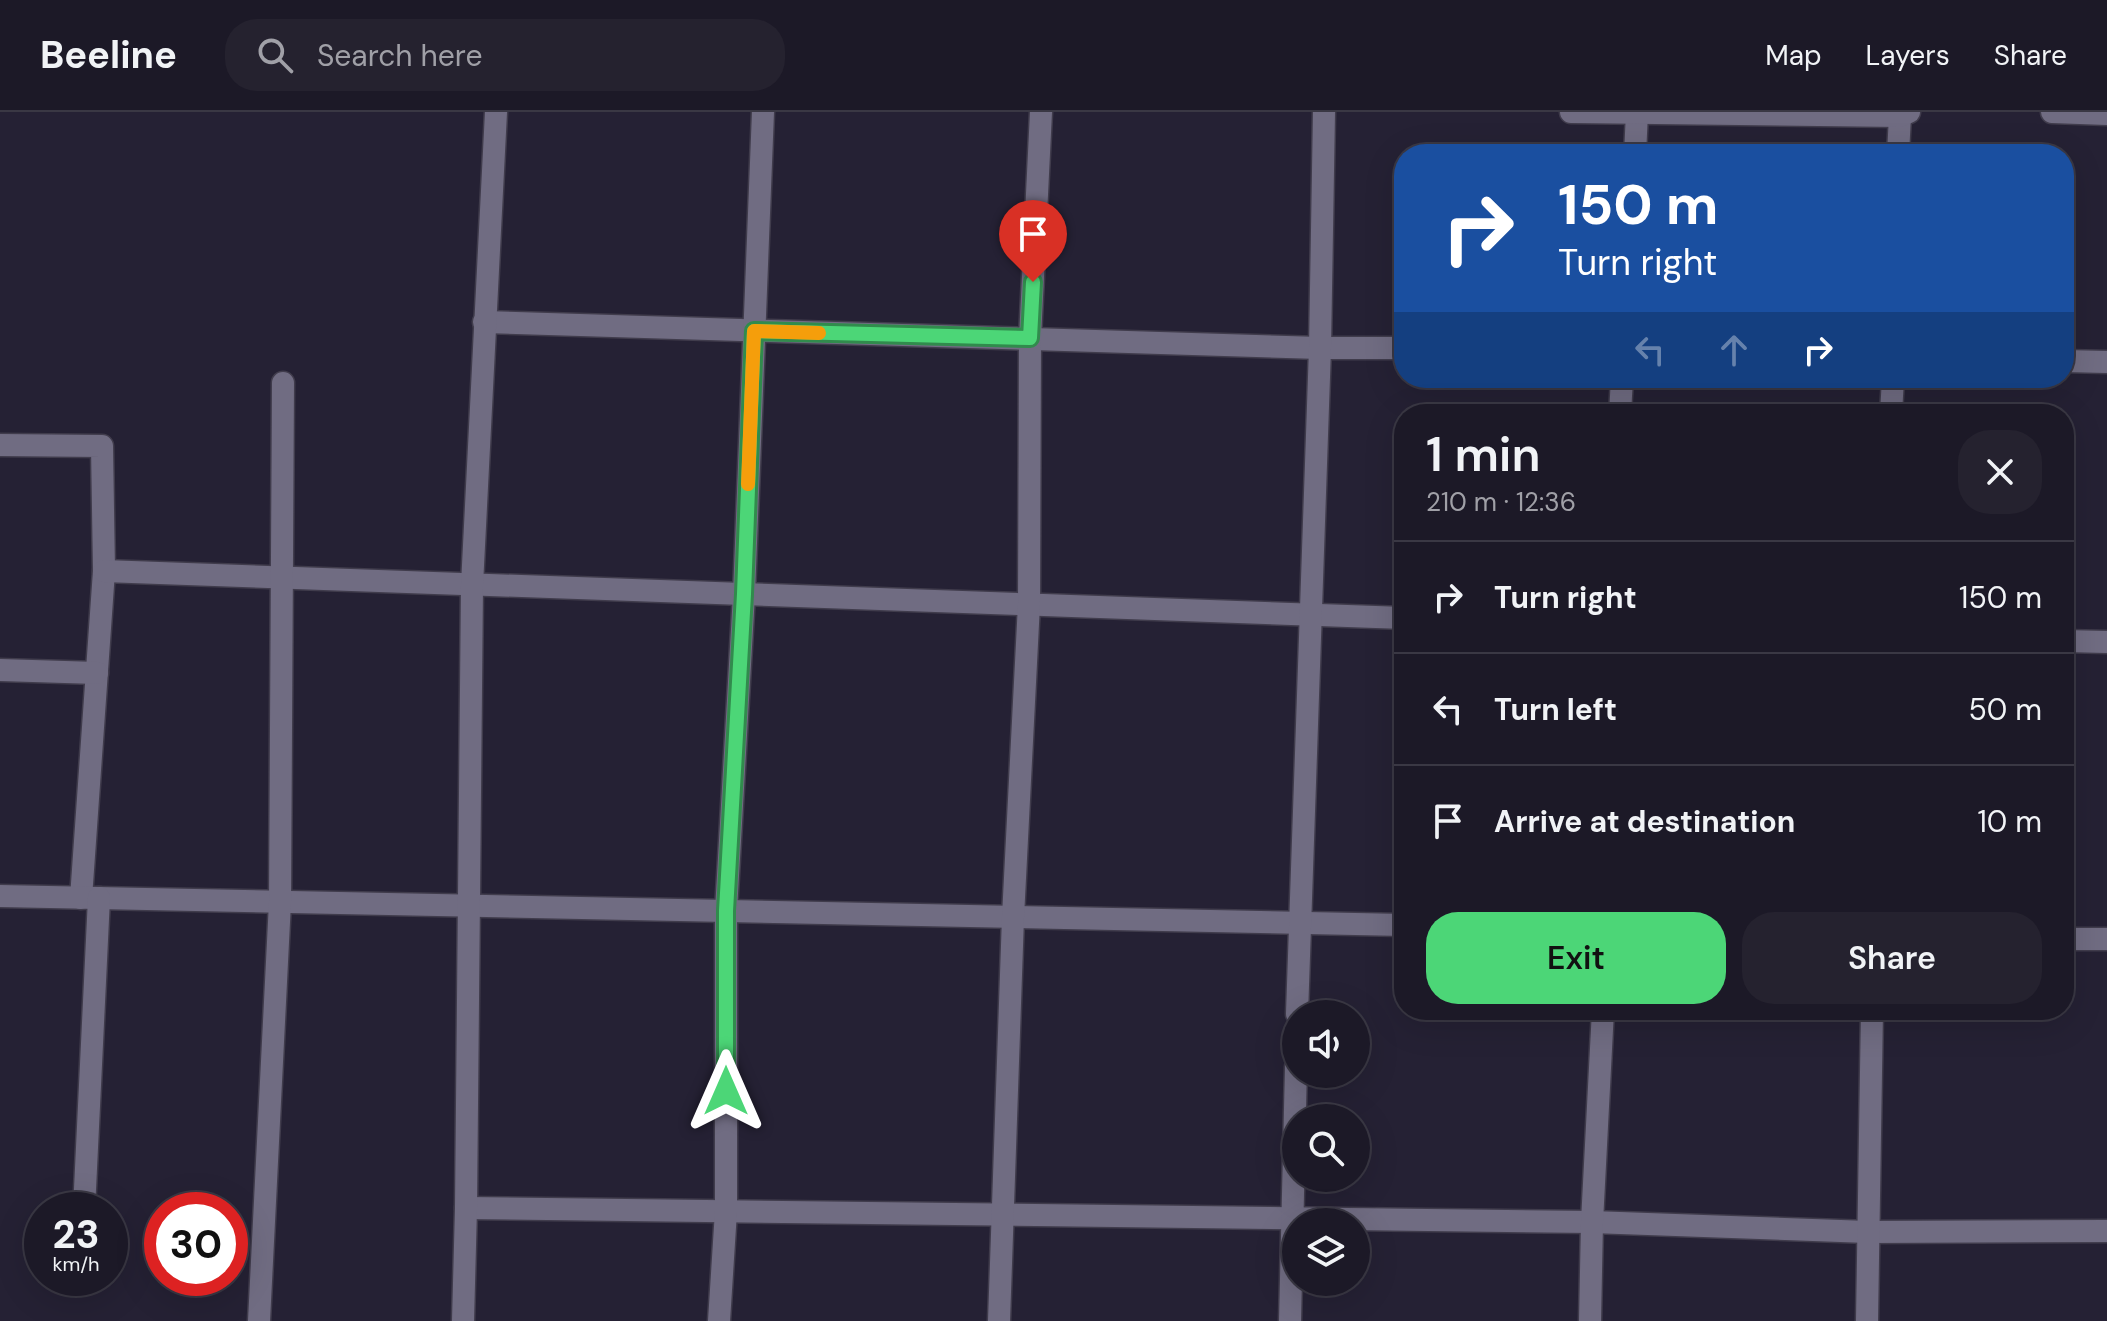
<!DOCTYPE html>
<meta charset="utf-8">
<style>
body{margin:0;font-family:"DM Sans",sans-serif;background:#25222f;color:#f1f3f6;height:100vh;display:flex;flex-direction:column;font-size:30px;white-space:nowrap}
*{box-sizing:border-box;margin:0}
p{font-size:26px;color:#a0a0a7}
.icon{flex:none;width:44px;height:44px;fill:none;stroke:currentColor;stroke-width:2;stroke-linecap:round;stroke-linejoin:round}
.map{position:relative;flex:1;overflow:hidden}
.side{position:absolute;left:1394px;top:292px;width:680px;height:616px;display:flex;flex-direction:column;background:#1c1927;border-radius:32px;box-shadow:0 8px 32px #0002,0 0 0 2px #3a3844}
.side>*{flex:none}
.guide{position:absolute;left:1394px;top:32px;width:680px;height:244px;border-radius:32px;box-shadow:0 8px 32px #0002,0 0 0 2px #3a3844;background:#1a4fa0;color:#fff;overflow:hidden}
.tools{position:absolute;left:1282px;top:888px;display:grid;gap:16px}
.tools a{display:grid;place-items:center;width:88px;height:88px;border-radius:50%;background:#1c1927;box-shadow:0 8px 32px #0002,0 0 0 2px #3a3844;font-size:40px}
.speed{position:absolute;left:24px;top:1080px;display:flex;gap:16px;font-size:40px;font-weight:700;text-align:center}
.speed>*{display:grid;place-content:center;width:104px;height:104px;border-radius:50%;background:#1c1927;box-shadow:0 8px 32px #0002,0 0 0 2px #3a3844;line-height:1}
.speed small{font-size:20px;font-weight:400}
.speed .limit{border:12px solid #d22;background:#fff;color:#111}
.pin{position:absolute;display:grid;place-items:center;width:68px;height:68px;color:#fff;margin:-82px -34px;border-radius:50% 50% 50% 0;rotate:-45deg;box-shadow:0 0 8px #0007}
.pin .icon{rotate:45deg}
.me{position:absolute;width:88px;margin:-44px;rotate:0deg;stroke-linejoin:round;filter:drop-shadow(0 0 6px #0008)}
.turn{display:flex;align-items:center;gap:28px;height:168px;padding:0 32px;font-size:36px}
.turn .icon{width:104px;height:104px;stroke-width:2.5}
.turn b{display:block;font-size:56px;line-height:68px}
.lanes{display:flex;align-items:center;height:76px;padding:0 32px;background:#0003;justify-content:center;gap:40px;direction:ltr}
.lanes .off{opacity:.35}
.round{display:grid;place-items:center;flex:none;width:84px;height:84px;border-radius:32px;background:#25222f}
.headline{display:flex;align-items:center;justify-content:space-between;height:136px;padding:0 32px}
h1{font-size:48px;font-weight:600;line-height:60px}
.action{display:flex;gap:16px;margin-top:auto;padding:16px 32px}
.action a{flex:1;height:92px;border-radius:32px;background:#4cd677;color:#111;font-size:32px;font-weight:600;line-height:92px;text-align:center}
.action a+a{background:#25222f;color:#f1f3f6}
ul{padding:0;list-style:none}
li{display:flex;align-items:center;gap:24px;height:112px;padding:0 32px;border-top:2px solid #3a3844}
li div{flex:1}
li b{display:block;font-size:30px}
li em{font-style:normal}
header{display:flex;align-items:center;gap:48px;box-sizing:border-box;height:112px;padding:0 40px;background:#1c1927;border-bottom:2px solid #3a3844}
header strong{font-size:38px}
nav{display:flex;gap:44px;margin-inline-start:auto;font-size:28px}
.search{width:560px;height:72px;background:#25222f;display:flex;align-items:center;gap:20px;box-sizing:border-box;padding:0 28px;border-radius:32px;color:#a0a0a7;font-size:30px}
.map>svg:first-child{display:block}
</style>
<header>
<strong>Beeline</strong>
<div class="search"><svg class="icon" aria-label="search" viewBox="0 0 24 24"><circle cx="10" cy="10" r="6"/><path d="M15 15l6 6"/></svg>Search here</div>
<nav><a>Map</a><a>Layers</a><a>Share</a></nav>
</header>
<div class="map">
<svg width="2107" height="1209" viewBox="0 0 2107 1209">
<rect width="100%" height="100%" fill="#252134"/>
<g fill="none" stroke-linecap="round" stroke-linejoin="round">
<defs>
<g id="minor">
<path d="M1635,42L1637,1"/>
<path d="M1898,42L1900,4"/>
<path d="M484,210L1320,236H1404"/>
<path d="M2064,249L2107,250"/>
<path d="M1620,302L1622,266"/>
<path d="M1891,302L1893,266"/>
<path d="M0,333L102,334L104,459L81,786"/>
<path d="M104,459L1404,506"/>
<path d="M2064,529L2107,530"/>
<path d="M0,558L97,561"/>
<path d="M0,784L1404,813"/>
<path d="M2064,827H2107"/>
<path d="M1297,902L1320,236L1324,0"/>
<path d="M466,1096L1592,1110L1868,1120L2107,1119"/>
<path d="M84,1098L99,786"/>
<path d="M80,1169V1166"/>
<path d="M259,1209L280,790L283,271"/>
<path d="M463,1209L466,1096L472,473L496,0"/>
<path d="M719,1209L726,1099V799L744,482L763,0"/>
<path d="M999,1209L1013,805L1029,492L1030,226L1041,0"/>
<path d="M1290,1209L1296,955"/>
<path d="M1590,1209L1592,1110L1603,898"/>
<path d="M1867,1209L1872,898"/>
</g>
<g id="tertiary">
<path d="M1571,0L1900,4L1909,0"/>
<path d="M2052,0L2107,2"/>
</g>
</defs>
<!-- minor casing -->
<use href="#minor" stroke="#403c4c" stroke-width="25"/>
<!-- tertiary casing -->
<use href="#tertiary" stroke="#403c4c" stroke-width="25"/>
<!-- minor -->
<use href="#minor" stroke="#706c82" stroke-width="22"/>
<!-- tertiary -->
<use href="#tertiary" stroke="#706c82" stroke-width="22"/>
</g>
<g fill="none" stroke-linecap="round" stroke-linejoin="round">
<defs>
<path id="route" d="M726,979V799L744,482L754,219L1030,226L1033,170"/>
</defs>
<!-- route casing -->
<use href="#route" stroke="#318b4d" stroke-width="20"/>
<!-- route -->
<use href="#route" stroke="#4cd677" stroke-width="14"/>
<!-- slow -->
<path stroke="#f59e0b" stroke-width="14" d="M748,372L754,219L819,221"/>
</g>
</svg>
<div class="tools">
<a><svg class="icon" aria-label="sound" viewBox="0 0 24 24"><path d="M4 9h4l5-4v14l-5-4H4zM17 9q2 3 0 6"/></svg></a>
<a><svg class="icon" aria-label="search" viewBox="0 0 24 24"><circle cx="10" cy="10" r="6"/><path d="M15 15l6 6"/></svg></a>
<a><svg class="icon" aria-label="layers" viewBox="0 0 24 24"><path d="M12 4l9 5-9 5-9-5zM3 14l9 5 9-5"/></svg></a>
</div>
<div class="speed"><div>23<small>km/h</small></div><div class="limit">30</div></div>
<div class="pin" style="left:1033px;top:170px;background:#d93025"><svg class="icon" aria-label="arrive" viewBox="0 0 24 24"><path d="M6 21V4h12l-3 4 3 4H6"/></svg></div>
<svg class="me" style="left:726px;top:979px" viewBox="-20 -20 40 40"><path d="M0-17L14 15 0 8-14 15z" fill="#4cd677" stroke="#fff" stroke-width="4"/></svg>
<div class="guide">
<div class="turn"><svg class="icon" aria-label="right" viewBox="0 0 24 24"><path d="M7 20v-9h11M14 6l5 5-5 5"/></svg><div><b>150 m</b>Turn right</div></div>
<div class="lanes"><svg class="icon off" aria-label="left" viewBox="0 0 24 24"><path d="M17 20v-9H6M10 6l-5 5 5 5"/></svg><svg class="icon off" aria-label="ahead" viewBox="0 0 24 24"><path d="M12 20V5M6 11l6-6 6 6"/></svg><svg class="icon" aria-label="right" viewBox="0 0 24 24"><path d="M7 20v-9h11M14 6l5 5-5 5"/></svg></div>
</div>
<section class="side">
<div class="headline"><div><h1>1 min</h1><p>210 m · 12:36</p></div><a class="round"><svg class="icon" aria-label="close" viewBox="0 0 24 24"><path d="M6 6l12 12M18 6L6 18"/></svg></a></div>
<ul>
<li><svg class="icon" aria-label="right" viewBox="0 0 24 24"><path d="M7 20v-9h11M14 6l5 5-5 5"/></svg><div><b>Turn right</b></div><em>150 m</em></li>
<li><svg class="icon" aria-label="left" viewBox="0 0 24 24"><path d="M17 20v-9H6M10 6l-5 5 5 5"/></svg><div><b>Turn left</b></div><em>50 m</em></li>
<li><svg class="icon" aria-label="arrive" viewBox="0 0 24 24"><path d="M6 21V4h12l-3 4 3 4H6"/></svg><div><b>Arrive at destination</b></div><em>10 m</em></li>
</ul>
<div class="action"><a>Exit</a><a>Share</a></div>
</section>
</div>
